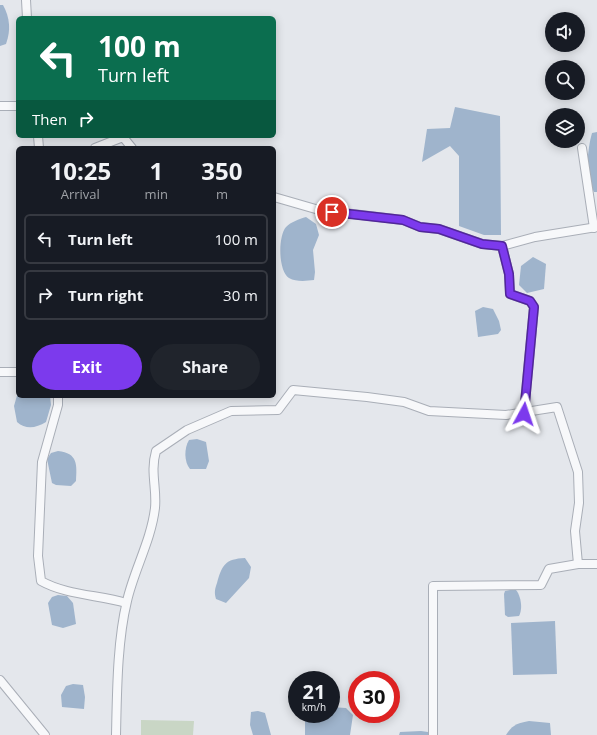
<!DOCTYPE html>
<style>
body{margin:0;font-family:"Open Sans",sans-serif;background:#20242c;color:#f1f3f6;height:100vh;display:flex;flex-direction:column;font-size:15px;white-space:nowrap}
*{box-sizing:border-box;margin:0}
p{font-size:13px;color:#9ea1a6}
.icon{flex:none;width:22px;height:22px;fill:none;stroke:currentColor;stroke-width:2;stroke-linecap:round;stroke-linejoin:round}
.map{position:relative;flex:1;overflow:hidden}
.sheet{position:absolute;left:16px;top:146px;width:260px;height:252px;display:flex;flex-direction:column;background:#171b24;border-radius:6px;box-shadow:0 2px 10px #0003}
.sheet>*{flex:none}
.banner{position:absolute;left:16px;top:16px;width:260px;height:122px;border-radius:6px;box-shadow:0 2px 10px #0003;background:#0b6e4f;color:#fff;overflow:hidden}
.controls{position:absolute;left:545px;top:12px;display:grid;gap:8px}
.controls a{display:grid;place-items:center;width:40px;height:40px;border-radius:50%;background:#171b24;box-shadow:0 2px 10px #0003;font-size:20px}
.speed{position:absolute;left:288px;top:671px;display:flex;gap:8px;font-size:20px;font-weight:700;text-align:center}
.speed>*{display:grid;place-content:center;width:52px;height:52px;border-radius:50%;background:#171b24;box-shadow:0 2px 10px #0003;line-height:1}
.speed small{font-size:10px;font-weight:400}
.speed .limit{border:6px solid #d22;background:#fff;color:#111}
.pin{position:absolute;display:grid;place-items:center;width:34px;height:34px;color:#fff;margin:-17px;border:2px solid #fff;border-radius:50%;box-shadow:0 1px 4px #0007}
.me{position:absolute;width:44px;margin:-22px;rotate:5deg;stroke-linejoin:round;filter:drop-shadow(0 0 3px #0008)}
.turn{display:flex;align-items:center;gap:14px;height:84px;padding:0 16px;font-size:18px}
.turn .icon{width:52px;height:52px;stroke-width:2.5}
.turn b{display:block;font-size:28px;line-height:34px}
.then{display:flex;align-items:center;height:38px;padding:0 16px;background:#0003;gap:8px;font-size:15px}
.eta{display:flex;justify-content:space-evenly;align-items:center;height:68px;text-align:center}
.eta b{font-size:24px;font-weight:700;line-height:28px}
.cta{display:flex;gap:8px;margin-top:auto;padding:8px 16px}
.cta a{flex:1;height:46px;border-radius:24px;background:#7c3aed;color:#fff;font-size:16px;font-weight:700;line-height:46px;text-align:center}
.cta a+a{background:#20242c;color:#f1f3f6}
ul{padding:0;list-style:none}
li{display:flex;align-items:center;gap:12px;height:50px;margin:0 8px 6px;padding:0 8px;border:2px solid #363941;border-radius:6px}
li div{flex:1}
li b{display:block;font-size:15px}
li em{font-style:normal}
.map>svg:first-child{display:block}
</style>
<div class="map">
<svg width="597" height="735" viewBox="0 0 597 735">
<rect width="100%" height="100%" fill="#e4e7ec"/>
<!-- green -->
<path fill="#c9d6c5" d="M141,720L194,721L193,735H141Z"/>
<!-- water -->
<g fill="#9fb4cc">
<path d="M0,5H3C10,18 11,30 6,44L0,46Z"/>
<path d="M455,107L500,116L501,235H484L459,226V156L450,146L422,162L427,129L450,128Z"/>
<path d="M597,132V192H594C585,176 587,151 592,133Z"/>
<path d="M306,217L316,224L319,235L313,250L315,272L314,280C306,281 296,282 289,278C278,271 278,236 286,227C291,222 299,219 306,217Z"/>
<path d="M533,257L546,264L544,289L527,293L519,285L521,266Z"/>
<path d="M483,307L493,309L499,321L501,330L498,334L478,337L475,311Z"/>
<path d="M18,392V396H50L51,405L46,422C36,428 26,430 17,422L14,406Z"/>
<path d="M197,439L206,442L209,461L206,469H190C184,462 184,448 189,440Z"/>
<path d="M58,451C78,453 77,465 76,481L71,486L56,485L52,483L47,459L51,453Z"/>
<path d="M245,558L251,567L249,578L226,603L216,599C214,592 215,589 217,583C222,565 225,559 245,558Z"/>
<path d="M510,590H516C521,596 523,609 519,616L508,617L505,615L504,594L505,591Z"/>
<path d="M58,595L67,596L73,603L76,624L63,628L52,625L48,603L52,597Z"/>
<path d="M555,621L557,674L513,675L511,623Z"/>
<path d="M73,684L83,685L85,697L84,709L62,707L61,695L66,686Z"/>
<path d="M331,707L346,708L353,715L350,735H305V718L308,714H331Z"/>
<path d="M258,711L265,713L271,735H253L250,725L251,712Z"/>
<path d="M529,721L550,723L551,735H506C512,725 518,723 529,721Z"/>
<path d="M421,731L428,732L429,735H399L400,732Z"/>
</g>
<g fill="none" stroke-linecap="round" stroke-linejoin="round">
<defs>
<g id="minor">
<path d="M26,0L27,18"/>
<path d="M0,106H18"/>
<path d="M38,136L39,148"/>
<path d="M95,148L123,137L132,148"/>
<path d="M582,148L594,228"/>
<path d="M274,197L319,210L403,220L420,227L439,229L482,244L502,246L535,237L597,227"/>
<path d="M502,246L509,274L510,294L530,301L534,307L524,413"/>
<path d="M0,372H18"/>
<path d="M58,396V405L42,462L38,556L41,581C66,595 99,595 126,603"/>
<path d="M0,680L45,735"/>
<path d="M116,735C117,694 117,642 127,601C134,570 151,541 155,508C157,488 150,472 156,451L187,430L231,411L278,410L293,390L367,397L404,402L429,411L506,415L557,407L578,472L579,503L575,531L578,564"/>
<path d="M433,735V586L541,585L549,569L578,564H597"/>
</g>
</defs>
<!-- minor casing -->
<use href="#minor" stroke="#a9aeb7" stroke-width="10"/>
<!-- minor -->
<use href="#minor" stroke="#f7f8fa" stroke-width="8"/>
</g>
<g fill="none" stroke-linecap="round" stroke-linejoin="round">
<defs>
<path id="route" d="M332,212L403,220L420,227L439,229L482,244L502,246L509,274L510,294L530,301L534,307L524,414"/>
</defs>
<!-- route casing -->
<use href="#route" stroke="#51269a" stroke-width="10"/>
<!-- route -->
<use href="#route" stroke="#7c3aed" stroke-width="7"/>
</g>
</svg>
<div class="controls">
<a><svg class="icon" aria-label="sound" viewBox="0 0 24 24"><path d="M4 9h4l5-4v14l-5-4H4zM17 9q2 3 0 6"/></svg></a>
<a><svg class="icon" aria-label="search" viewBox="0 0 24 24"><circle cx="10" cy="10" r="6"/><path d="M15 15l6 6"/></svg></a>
<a><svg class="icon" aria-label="layers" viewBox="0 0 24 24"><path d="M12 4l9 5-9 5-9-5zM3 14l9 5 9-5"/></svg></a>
</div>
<div class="speed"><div>21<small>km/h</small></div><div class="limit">30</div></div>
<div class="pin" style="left:332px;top:212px;background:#d93025"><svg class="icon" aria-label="arrive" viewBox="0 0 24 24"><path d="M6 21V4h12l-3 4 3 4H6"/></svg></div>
<svg class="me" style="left:524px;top:414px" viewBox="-20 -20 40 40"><path d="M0-17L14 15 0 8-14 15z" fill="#7c3aed" stroke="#fff" stroke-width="4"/></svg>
<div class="banner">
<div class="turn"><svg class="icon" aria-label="left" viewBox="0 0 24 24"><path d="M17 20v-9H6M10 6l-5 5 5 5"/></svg><div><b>100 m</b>Turn left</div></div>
<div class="then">Then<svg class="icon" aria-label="right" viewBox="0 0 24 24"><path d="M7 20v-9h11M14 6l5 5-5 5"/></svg></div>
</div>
<section class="sheet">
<div class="eta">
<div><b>10:25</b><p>Arrival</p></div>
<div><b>1</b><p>min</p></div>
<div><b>350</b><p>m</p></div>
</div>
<ul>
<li><svg class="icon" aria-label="left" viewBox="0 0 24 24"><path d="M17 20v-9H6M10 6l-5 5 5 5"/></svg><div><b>Turn left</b></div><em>100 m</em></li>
<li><svg class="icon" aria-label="right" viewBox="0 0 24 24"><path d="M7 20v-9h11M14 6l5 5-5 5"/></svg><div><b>Turn right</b></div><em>30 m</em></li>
</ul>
<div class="cta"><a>Exit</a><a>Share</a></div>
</section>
</div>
